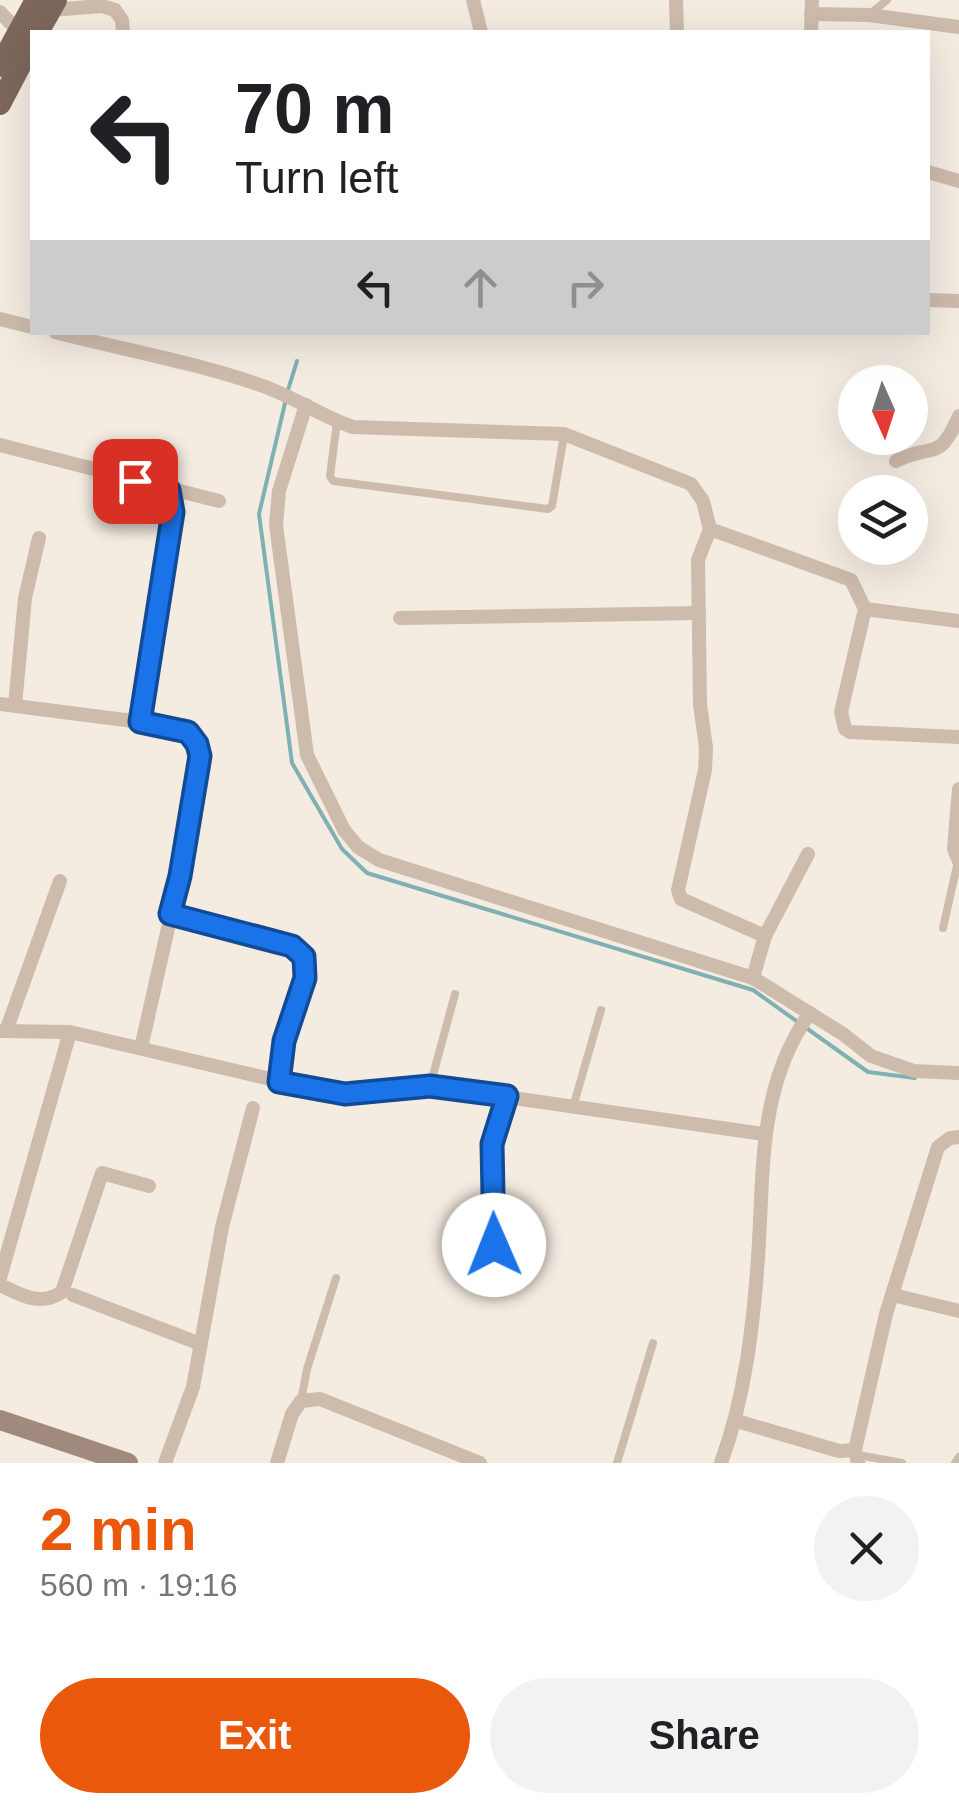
<!DOCTYPE html>
<meta charset="utf-8">
<style>
body{margin:0;font-family:Arial,sans-serif;background:#f2f2f2;color:#202124;height:100vh;display:flex;flex-direction:column;font-size:38px;white-space:nowrap}
*{box-sizing:border-box;margin:0}
p{font-size:32px;color:#757577}
.icon{flex:none;width:55px;height:55px;fill:none;stroke:currentColor;stroke-width:2;stroke-linecap:round;stroke-linejoin:round}
.map{position:relative;height:1463px;overflow:hidden}
.drawer{display:flex;flex-direction:column;background:#fff;flex:1}
.drawer>*{flex:none}
.guide{position:absolute;left:30px;top:30px;width:900px;height:305px;border-radius:0px;box-shadow:0 10px 40px #0002;background:#fff;color:#202124;overflow:hidden}
.needle{width:65px;rotate:177deg}
.fabs{position:absolute;left:838px;top:365px;display:grid;gap:20px}
.fabs a{display:grid;place-items:center;width:90px;height:90px;border-radius:50%;background:#fff;box-shadow:0 10px 40px #0002;font-size:50px}
.pin{position:absolute;display:grid;place-items:center;width:85px;height:85px;color:#fff;margin:-42px;border-radius:20px;box-shadow:0 5px 15px #0006}
.me{position:absolute;width:110px;margin:-55px;rotate:359deg;stroke-linejoin:round;filter:drop-shadow(0 0 8px #0008)}
.turn{display:flex;align-items:center;gap:35px;height:210px;padding:0 40px;font-size:45px}
.turn .icon{width:130px;height:130px;stroke-width:2.5}
.turn b{display:block;font-size:70px;line-height:85px}
.lanes{display:flex;align-items:center;height:95px;padding:0 40px;background:#0003;justify-content:center;gap:50px;direction:ltr}
.lanes .off{opacity:.35}
.round{display:grid;place-items:center;flex:none;width:105px;height:105px;border-radius:52px;background:#f2f2f2}
.headline{display:flex;align-items:center;justify-content:space-between;height:170px;padding:0 40px}
h1{font-size:60px;font-weight:700;line-height:75px;color:#ea580c}
.primary-button{display:flex;gap:20px;margin-top:auto;padding:20px 40px}
.primary-button a{flex:1;height:115px;border-radius:60px;background:#ea580c;color:#fff;font-size:40px;font-weight:700;line-height:115px;text-align:center}
.primary-button a+a{background:#f2f2f2;color:#202124}
.map>svg:first-child{display:block}
</style>
<div class="map">
<svg width="959" height="1463" viewBox="0 0 959 1463">
<rect width="100%" height="100%" fill="#f4ebe1"/>
<g fill="none" stroke-linecap="round" stroke-linejoin="round">
<!-- stream -->
<g stroke="#7fb0b2" stroke-width="4">
<path d="M288,390L297,361"/>
<path d="M286,399L259,514L292,763L342,849L367,873L753,990L868,1072L915,1078"/>
</g>
<!-- service -->
<g stroke="#cdbbac" stroke-width="8">
<path d="M871,13L887,0"/>
<path d="M337,422L330,476L333,481L548,509L552,506L564,435"/>
<path d="M170,915L292,946L304,957L305,978L284,1041L279,1082"/>
<path d="M943,928L958,861"/>
<path d="M430,1086L455,994"/>
<path d="M573,1107L601,1010"/>
<path d="M301,1401L307,1369L336,1278"/>
<path d="M858,1455L902,1463"/>
<path d="M617,1463L653,1343"/>
<path d="M955,1463L959,1457"/>
</g>
<!-- minor -->
<g stroke="#cdbbac" stroke-width="14">
<path d="M473,0L481,32"/>
<path d="M676,0L677,32"/>
<path d="M50,10L102,6L115,10L122,20L123,32"/>
<path d="M0,12L19,32"/>
<path d="M811,14L869,15L959,27"/>
<path d="M811,32L812,0"/>
<path d="M928,172L959,181"/>
<path d="M928,300L959,301"/>
<path d="M0,319L32,327"/>
<path d="M55,332C124,350 194,362 260,385C293,396 320,416 353,427L564,434L691,484L703,501L710,529L698,560L700,704L706,748L705,770L678,890L681,899L765,936"/>
<path d="M306,405L279,491L276,525L307,755L344,830L358,847L379,860L753,978L843,1034L871,1056L914,1071L959,1073"/>
<path d="M0,445L219,501"/>
<path d="M896,461C934,442 938,464 959,416"/>
<path d="M710,529L851,580L865,609L841,712L845,729L850,732L959,737"/>
<path d="M865,609L959,621"/>
<path d="M400,618L699,613"/>
<path d="M0,704L133,721L188,732L197,744L199,757L180,875L141,1048"/>
<path d="M15,705L25,598L39,538"/>
<path d="M140,722L171,533L173,511L169,490"/>
<path d="M959,789L954,849L959,861"/>
<path d="M753,978L765,936L808,854"/>
<path d="M0,1031L70,1032L326,1092L345,1094L430,1086L764,1134"/>
<path d="M6,1031L60,881"/>
<path d="M494,1245L492,1144L507,1096"/>
<path d="M0,1278L70,1032"/>
<path d="M0,1285C21,1295 40,1307 62,1292L102,1173L149,1186"/>
<path d="M73,1295L198,1343"/>
<path d="M893,1295L959,1311"/>
<path d="M737,1421L839,1451L855,1450"/>
<path d="M165,1463L193,1387L222,1227L253,1108"/>
<path d="M277,1463L292,1414L301,1401L320,1399L480,1463"/>
<path d="M721,1463C745,1397 753,1328 758,1258C764,1174 757,1086 810,1013"/>
<path d="M858,1463L855,1450L886,1314L938,1147L950,1138L959,1137"/>
</g>
<!-- secondary -->
<path stroke="#a18a7d" stroke-width="20" d="M0,1420L128,1463"/>
<!-- primary -->
<g stroke="#7d675c" stroke-width="22">
<path d="M38,32L56,0"/>
<path d="M0,66L36,0"/>
<path d="M0,104L32,43"/>
</g>
</g>
<g fill="none" stroke-linecap="round" stroke-linejoin="round">
<defs>
<path id="route" d="M135,481L169,490L173,512L140,722L188,732L197,744L200,756L180,876L170,914L292,946L304,957L305,978L284,1041L279,1082L345,1094L430,1086L507,1096L492,1144L494,1245"/>
</defs>
<!-- route casing -->
<use href="#route" stroke="#114b97" stroke-width="25"/>
<!-- route -->
<use href="#route" stroke="#1a73e8" stroke-width="18"/>
</g>
</svg>
<div class="fabs">
<a><svg class="needle" viewBox="-14 -14 28 28"><path d="M0-13l5 13h-10z" fill="#e53935"/><path d="M0 13l5-13h-10z" fill="#757577"/></svg></a>
<a><svg class="icon" aria-label="layers" viewBox="0 0 24 24"><path d="M12 4l9 5-9 5-9-5zM3 14l9 5 9-5"/></svg></a>
</div>
<div class="pin" style="left:135px;top:481px;background:#d93025"><svg class="icon" aria-label="arrive" viewBox="0 0 24 24"><path d="M6 21V4h12l-3 4 3 4H6"/></svg></div>
<svg class="me" style="left:494px;top:1245px" viewBox="-20 -20 40 40"><circle r="19" fill="#fff"/><path d="M0-13L10 11 0 6-10 11z" fill="#1a73e8"/></svg>
<div class="guide">
<div class="turn"><svg class="icon" aria-label="left" viewBox="0 0 24 24"><path d="M17 20v-9H6M10 6l-5 5 5 5"/></svg><div><b>70 m</b>Turn left</div></div>
<div class="lanes"><svg class="icon" aria-label="left" viewBox="0 0 24 24"><path d="M17 20v-9H6M10 6l-5 5 5 5"/></svg><svg class="icon off" aria-label="ahead" viewBox="0 0 24 24"><path d="M12 20V5M6 11l6-6 6 6"/></svg><svg class="icon off" aria-label="right" viewBox="0 0 24 24"><path d="M7 20v-9h11M14 6l5 5-5 5"/></svg></div>
</div>
</div>
<section class="drawer">
<div class="headline"><div><h1>2 min</h1><p>560 m · 19:16</p></div><a class="round"><svg class="icon" aria-label="close" viewBox="0 0 24 24"><path d="M6 6l12 12M18 6L6 18"/></svg></a></div>
<div class="primary-button"><a>Exit</a><a>Share</a></div>
</section>
